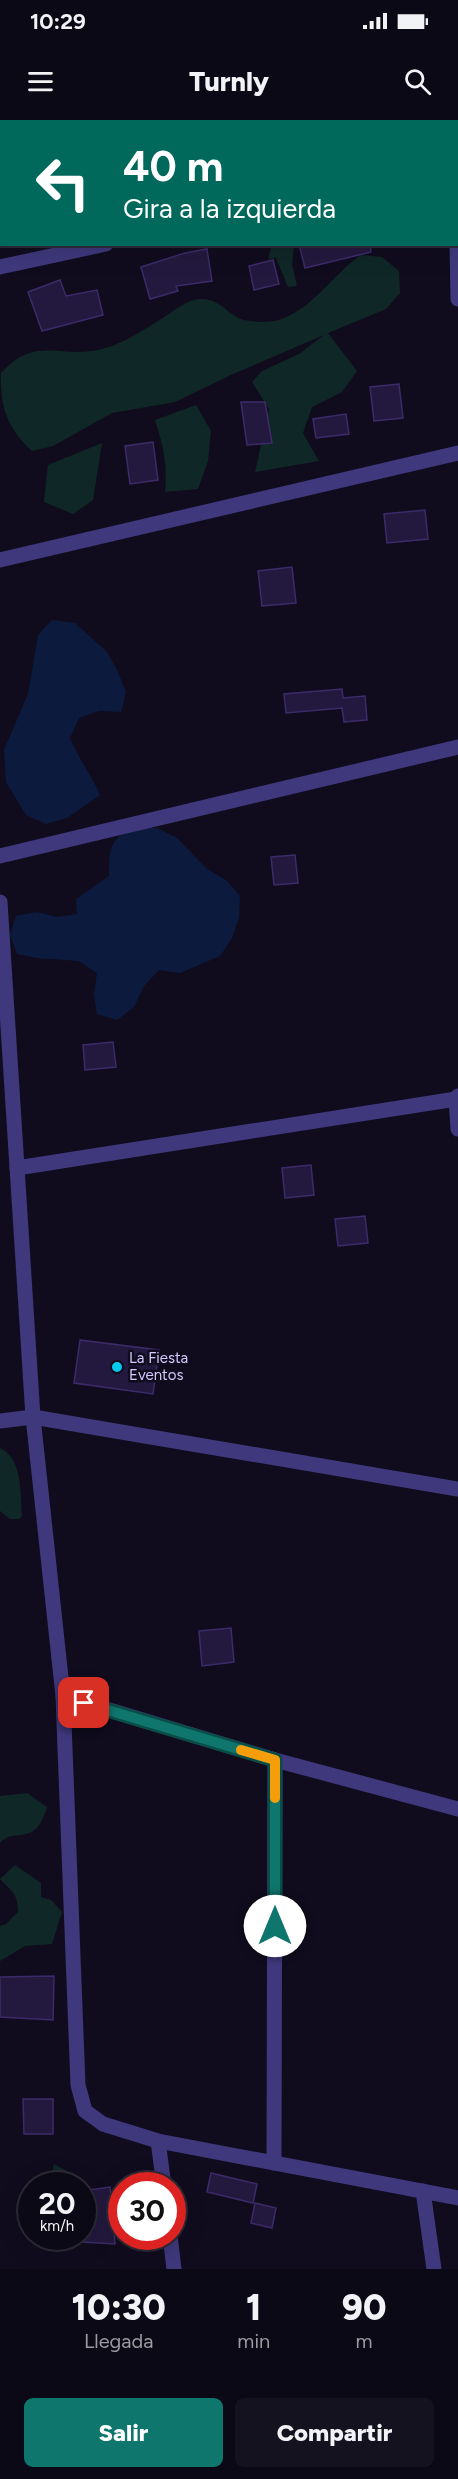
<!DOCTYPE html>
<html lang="es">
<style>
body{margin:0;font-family:Figtree,sans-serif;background:#15121f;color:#f1f3f6;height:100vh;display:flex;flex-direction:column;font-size:22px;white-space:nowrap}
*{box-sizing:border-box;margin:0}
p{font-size:20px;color:#9a9aa1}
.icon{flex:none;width:33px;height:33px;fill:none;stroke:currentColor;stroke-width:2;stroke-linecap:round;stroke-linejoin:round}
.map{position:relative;height:2149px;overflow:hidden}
.details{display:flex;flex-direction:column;background:#0c0916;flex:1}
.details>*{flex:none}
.hud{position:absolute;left:0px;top:0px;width:459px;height:126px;box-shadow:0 6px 24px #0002,0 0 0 2px #2c2a35;background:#00695c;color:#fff;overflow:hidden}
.speed{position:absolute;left:18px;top:2052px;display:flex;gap:12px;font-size:30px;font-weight:700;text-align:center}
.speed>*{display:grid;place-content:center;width:78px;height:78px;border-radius:50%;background:#0c0916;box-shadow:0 6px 24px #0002,0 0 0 2px #2c2a35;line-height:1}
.speed small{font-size:15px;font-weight:400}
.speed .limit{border:9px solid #d22;background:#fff;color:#111}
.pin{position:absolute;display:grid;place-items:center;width:51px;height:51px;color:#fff;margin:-26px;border-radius:12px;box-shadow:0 3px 9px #0006}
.me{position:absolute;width:66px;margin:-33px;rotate:0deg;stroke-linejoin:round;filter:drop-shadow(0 0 4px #0008)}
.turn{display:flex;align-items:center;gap:21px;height:126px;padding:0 24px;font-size:27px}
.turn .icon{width:78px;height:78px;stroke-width:2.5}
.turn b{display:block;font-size:42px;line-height:51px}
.eta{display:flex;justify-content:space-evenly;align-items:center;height:102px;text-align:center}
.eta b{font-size:36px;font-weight:800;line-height:42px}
.button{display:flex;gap:12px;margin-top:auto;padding:12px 24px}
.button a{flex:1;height:69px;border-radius:9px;background:#0f766e;color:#fff;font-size:24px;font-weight:800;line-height:69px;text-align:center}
.button a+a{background:#15121f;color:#f1f3f6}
.status{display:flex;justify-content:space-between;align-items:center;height:42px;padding:0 30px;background:#0c0916;direction:ltr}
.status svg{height:16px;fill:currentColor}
header{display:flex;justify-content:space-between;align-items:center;height:78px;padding:0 24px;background:#0c0916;font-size:27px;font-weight:800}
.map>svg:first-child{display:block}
</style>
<div class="status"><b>10:29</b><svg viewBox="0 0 49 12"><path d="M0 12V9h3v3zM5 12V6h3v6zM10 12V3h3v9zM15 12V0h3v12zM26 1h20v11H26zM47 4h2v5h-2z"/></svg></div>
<header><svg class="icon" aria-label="menu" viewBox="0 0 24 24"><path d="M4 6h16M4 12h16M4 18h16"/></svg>Turnly<svg class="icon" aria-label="search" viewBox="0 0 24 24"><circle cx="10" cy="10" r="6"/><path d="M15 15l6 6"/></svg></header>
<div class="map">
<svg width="458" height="2149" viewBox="0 0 458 2149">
<rect width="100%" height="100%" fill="#100c1e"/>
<!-- green -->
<g fill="#102727">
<path d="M272,125H294L292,144L297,166L288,167L276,138L268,139Z"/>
<path d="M361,135L382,137L399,151L400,173L386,189L328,213L357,251L342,272L312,287L303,313L319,341L255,352L269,289L252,262L262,251L299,234L324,215L233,254L175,282L112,293L53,326L32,331C7,308 0,287 1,253C37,214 60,240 102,229C123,224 145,209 163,198C173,191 187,180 199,179C216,178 223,188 235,196C244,203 268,203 279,200C313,189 333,154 361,135Z"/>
<path d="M196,285L211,311L208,341L198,369L165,372C168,346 163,325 155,300Z"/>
<path d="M102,323L93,380L73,394L44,382L48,345Z"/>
<path d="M0,1328C23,1339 20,1373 22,1396L19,1399H10L0,1391Z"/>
<path d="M27,1673L47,1687C35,1729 15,1706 0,1723V1676Z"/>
<path d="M15,1745L41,1763V1777L51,1780L62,1792L52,1824L25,1826L0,1841V1806L6,1804L18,1792C18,1773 12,1772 0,1759Z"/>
<path d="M54,2044L67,2051L69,2065L49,2064Z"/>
</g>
<!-- water -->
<g fill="#0c1b3d">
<path d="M52,500L75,503L107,532L117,550L126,572L121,592L99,591L79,598L70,618C78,638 91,654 100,675L67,698L46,704L26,695L6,662L4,630L28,574L38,515Z"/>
<path d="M135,706L157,708L177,718L207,749L226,760L240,776L239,797L232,818L220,836L180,853L159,850L144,866L134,887L117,900L97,894L94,874L97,853L79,841L37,838L17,834L10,815L16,796L37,792L57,797L77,794L76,779L109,756C109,727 110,720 135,706Z"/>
</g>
<!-- building -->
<g fill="#23193e" stroke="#3c2b6a" stroke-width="1.5">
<path d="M299,124H370L371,132L305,148Z"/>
<path d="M207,129L212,161L176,166L178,171L150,179L141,147L185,133Z"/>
<path d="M273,140L279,164L254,170L249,146Z"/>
<path d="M60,160L66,176L97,170L103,195L42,211L28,172Z"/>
<path d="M399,264L403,298L374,301L370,267Z"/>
<path d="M241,282H265L272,323L247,325Z"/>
<path d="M346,294L349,314L316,318L313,299Z"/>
<path d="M153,322L158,360L130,364L125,326Z"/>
<path d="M425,390L428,419L387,423L384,394Z"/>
<path d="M292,447L296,483L262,486L258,451Z"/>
<path d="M342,569L343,578L365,576L367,600L344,602L342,588L286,593L284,574Z"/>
<path d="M295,735L298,763L274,765L271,737Z"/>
<path d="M113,922L116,947L85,950L83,925Z"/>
<path d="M311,1045L314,1075L285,1078L282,1048Z"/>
<path d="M365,1096L368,1123L338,1126L335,1099Z"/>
<path d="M80,1220L159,1230L153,1274L74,1263Z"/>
<path d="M231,1508L234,1542L202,1546L199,1511Z"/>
<path d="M54,1856L53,1900L0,1897V1857Z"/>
<path d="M23,1979H53V2014H24Z"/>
<path d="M211,2053L257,2064L253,2083L207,2072Z"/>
<path d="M110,2067L115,2124L82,2122V2071Z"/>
<path d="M255,2083L276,2088L272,2108L251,2103Z"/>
</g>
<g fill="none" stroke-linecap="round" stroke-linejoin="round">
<!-- minor -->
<g stroke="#3f387c" stroke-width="15">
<path d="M457,124L458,179"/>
<path d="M0,147L106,124"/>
<path d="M0,440L458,333"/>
<path d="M0,736L458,627"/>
<path d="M0,782L33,1297L63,1576L78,1965L85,1991L103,2004L158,2021L458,2078"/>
<path d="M458,976L456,979L458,1009"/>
<path d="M17,1048L456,979"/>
<path d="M0,1301L33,1297L458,1369"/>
<path d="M63,1576L275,1640L458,1689"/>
<path d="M158,2021L164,2066"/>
<path d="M274,2043L275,1640"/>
<path d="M423,2071L434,2149"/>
<path d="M170,2116L174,2149"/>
</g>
</g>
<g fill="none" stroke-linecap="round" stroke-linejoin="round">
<defs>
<path id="route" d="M84,1583L275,1640V1806"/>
</defs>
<!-- route casing -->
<use href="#route" stroke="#0a4d48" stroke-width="15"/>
<!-- route -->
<use href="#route" stroke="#0f766e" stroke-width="10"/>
<!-- slow -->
<path stroke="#f59e0b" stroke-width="10" d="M241,1630L275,1640V1678"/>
</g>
<!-- markers -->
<circle fill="#06c9ee" stroke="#100c1e" stroke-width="2" cx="117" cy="1247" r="6"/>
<g text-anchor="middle" stroke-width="5" stroke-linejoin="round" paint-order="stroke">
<!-- poi labels -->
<g font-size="15" fill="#d3cafe" stroke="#100c1e" text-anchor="start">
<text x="129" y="1243">La Fiesta<tspan x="129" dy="17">Eventos</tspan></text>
</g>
</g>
</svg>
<div class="speed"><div>20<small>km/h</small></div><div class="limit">30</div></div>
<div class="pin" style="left:84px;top:1583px;background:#d93025"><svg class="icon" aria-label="arrive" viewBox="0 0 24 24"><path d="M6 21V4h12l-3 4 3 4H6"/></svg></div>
<svg class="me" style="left:275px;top:1806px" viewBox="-20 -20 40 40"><circle r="19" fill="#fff"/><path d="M0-13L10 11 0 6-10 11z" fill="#0f766e"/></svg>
<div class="hud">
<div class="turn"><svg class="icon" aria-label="left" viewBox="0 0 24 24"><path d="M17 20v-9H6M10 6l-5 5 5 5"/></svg><div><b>40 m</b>Gira a la izquierda</div></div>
</div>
</div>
<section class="details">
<div class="eta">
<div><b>10:30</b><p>Llegada</p></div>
<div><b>1</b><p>min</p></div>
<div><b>90</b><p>m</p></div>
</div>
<div class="button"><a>Salir</a><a>Compartir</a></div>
</section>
